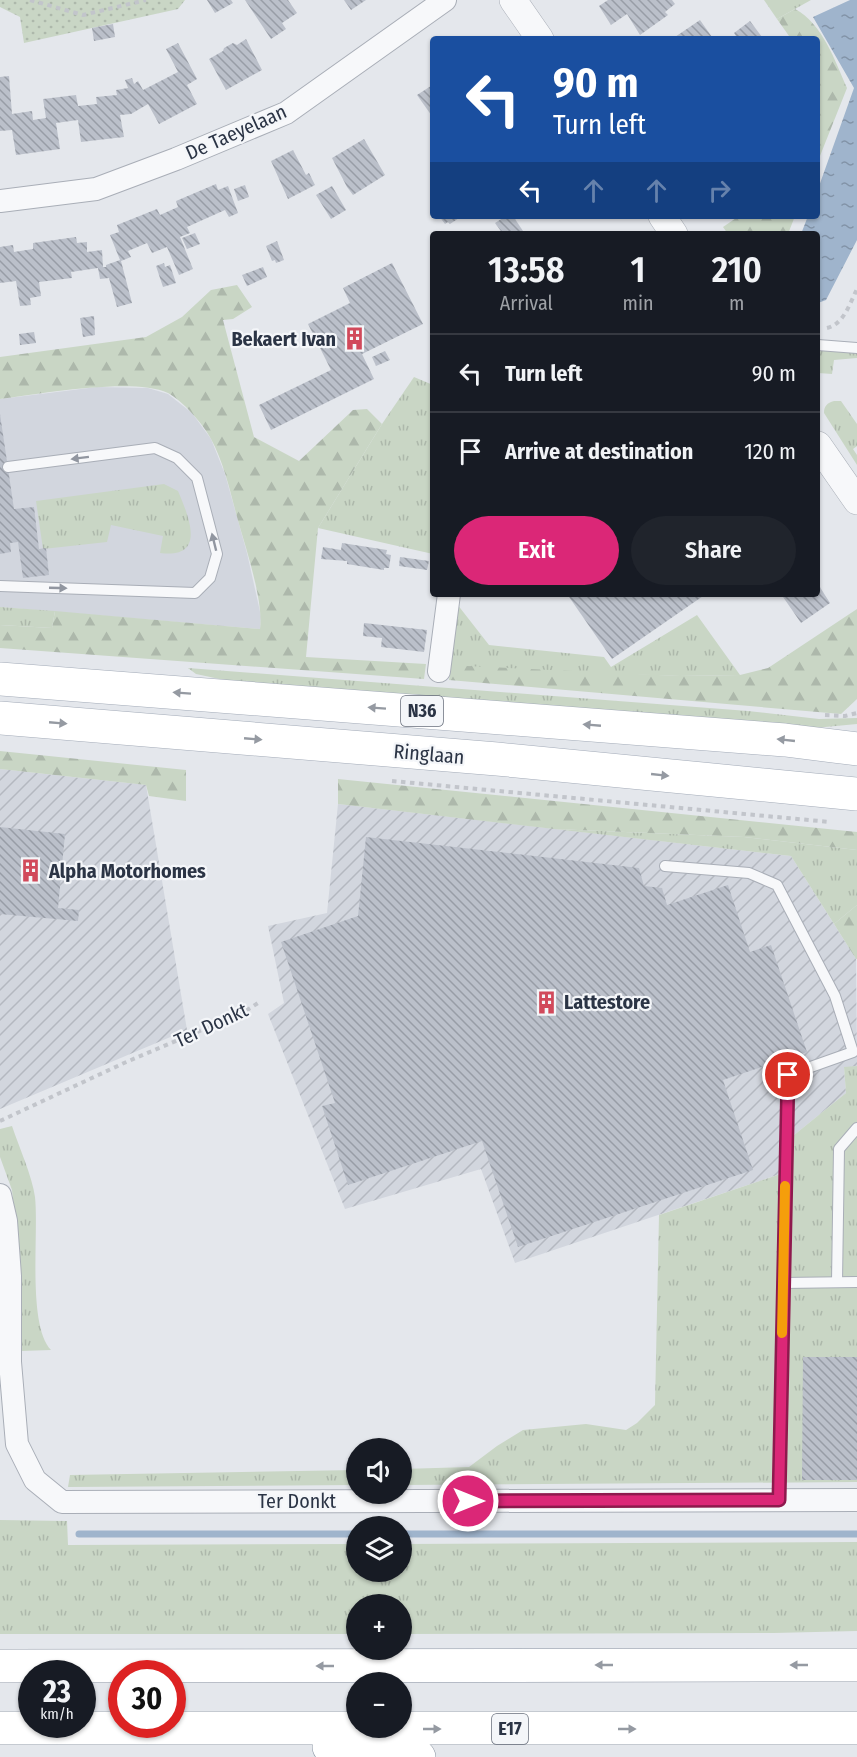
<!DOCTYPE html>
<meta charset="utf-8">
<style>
body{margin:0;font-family:"Fira Sans Condensed",sans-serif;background:#20242c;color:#f1f3f6;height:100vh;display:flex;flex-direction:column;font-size:22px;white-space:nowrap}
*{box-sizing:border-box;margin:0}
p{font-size:20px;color:#9ea1a6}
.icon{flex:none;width:33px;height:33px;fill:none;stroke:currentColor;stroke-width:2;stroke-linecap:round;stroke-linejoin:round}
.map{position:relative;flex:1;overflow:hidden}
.sheet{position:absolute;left:430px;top:231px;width:390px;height:366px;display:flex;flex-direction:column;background:#171b24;border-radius:6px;box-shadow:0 2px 4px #0004}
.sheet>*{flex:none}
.top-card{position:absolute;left:430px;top:36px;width:390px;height:183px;border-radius:6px;box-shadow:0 2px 4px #0004;background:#1a4fa0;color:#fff;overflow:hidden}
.buttons{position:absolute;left:346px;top:1438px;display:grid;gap:12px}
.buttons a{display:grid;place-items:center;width:66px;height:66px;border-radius:50%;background:#171b24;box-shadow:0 2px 4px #0004;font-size:30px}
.speed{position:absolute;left:18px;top:1660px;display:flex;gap:12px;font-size:30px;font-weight:700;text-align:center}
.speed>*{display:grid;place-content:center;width:78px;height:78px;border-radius:50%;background:#171b24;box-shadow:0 2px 4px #0004;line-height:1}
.speed small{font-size:15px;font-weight:400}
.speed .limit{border:9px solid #d22;background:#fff;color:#111}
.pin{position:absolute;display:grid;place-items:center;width:51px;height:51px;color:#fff;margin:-26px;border:3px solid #fff;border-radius:50%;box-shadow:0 2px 6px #0007}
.me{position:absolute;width:66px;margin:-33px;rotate:90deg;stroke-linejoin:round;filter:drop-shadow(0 0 4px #0008)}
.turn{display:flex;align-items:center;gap:21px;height:126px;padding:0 24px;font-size:27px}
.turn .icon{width:78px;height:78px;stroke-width:2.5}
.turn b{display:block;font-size:42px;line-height:51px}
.lanes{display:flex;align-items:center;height:57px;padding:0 24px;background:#0003;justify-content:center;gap:30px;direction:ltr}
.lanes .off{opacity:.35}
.eta{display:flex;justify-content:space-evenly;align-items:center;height:102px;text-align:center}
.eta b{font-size:36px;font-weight:600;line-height:42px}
.primary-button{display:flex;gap:12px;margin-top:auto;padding:12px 24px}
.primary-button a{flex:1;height:69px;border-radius:36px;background:#db2777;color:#fff;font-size:24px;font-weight:600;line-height:69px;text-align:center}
.primary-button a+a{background:#20242c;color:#f1f3f6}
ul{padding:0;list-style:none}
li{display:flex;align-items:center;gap:18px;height:78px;padding:0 24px;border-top:2px solid #363941}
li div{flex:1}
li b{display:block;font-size:22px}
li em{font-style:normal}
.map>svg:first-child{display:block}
</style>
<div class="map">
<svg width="857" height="1757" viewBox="0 0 857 1757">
<defs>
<pattern id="industrial-furrows" width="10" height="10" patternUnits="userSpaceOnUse" patternTransform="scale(1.5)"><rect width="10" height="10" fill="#d2d6de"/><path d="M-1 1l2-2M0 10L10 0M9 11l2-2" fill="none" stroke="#b4b8c0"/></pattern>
<pattern id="grass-tufts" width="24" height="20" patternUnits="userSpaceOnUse" patternTransform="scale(1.5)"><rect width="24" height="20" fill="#c9d6c5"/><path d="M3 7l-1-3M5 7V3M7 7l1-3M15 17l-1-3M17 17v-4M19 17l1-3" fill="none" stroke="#adb8ab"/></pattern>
<pattern id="forest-firs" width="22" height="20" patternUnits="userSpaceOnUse" patternTransform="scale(1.5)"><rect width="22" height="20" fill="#c9d6c5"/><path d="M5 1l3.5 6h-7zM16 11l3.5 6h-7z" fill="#adb8ab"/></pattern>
<pattern id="park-dots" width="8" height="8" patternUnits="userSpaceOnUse" patternTransform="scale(1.5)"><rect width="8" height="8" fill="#c9d6c5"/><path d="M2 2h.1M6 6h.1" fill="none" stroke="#adb8ab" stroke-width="1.8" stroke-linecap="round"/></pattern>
<pattern id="water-ripples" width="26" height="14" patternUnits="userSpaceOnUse" patternTransform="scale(1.5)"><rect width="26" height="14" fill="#9fb4cc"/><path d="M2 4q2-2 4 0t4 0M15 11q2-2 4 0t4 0" fill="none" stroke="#8293a7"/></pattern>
<pattern id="building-back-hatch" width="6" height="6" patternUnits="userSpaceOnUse" patternTransform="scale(1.5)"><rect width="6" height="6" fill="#bbc0ca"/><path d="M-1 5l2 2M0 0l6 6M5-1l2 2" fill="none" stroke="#989da6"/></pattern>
</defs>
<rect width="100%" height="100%" fill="#e4e7ec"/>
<!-- built -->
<path fill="#d2d6de" d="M97,387L148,388L168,394L192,413L211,439L225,474L247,553L261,616L260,629L0,607V399Z"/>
<!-- industrial -->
<g fill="url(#industrial-furrows)">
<path d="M0,769L146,785L187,1030L0,1109Z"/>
<path d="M338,804L791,856L856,959L857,1066L844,1068L846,1093L778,1148L792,1170L515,1263L481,1169L345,1209L268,1014L284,1003L268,926L327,913Z"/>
</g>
<!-- grass -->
<g fill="url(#grass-tufts)">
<path d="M764,0H811L777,19Z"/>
<path d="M818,350L857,352V358L834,360L832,374L818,373Z"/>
<path d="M414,377L433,385V554L318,528L382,424Z"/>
<path d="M834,401H841L857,424V446L853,449L857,455V465L824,413C824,406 827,403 834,401Z"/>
<path d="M164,484L178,491C188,515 208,559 160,553L163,536L111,525L107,542L43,549L36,501Z"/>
<path d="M457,604L489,645L604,657L611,667L697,615L740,675L680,676L444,668Z"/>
<path d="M0,607L55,611L52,628L0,625Z"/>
<path d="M188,668L748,711L819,719L857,718V724L804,729L229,681L196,674Z"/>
<path d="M554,829L744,837L857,850V905L834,924L791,856Z"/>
<path d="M857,1066V1482L402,1485V1469L469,1467L497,1446L523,1430L586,1424L626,1430L637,1423L655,1405L659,1215L792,1170L778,1148L846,1093L844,1067Z"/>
<path d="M12,1126C19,1147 32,1176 35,1197C39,1232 27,1325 51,1350L21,1351L17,1236L12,1190L0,1157V1129Z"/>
<path d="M357,1470V1485L68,1487L70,1475Z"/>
<path d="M0,1520L67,1521L68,1545L357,1544V1572H402V1544L857,1542V1631L774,1633L402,1634V1605H357V1634H0Z"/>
</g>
<!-- forest -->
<g fill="url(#forest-firs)">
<path d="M795,9C823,24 835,61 847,88L818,161V39H784L789,36L777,19Z"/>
<path d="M739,216H795L788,234H728L723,227Z"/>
<path d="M237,285L252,307L233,319L223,320L254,437L299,461L353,410L367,409L382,424L318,528L306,657L426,664L424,679L0,648V625L52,628L55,611L260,629C264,601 245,546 237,517C230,491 224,463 211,439C203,424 183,401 168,393C133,377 40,394 0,399V357L146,337L182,317L211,290Z"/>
<path d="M857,609V699L841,714L449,680L451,667L467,666L680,676L740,675L768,668Z"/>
<path d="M0,751L186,770V801L149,796L146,785L0,769Z"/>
<path d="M338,779L857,832V850L744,837L554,829L338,804Z"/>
<path d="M857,905V959H856L834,924Z"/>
</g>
<!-- park -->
<path fill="url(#park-dots)" d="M0,0H185L178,9L24,43L20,17L0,7Z"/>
<!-- water -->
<path fill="url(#water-ripples)" d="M850,0H857V240L826,300L818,303V234H801L808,216H818V189L854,88L813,17Z"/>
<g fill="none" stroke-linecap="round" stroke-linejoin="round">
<!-- stream -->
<g stroke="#9fb4cc" stroke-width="7">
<path d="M79,1534H357"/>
<path d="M402,1534H857"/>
</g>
</g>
<!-- building -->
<g fill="url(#building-back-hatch)">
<path d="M207,0H231L233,3L215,13Z"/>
<path d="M245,0H288L297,13L282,23L286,29L271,39Z"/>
<path d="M344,0H366L351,10Z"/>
<path d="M608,0H672L675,4L665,12L668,15L640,35L627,14L611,25L599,6Z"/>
<path d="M700,20L712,37L709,39H672Z"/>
<path d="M750,21L762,37L759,39H738L734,33Z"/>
<path d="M113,24L115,37L94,41L92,28Z"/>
<path d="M246,39L262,70L226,90L209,59L223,51L224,48L233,43L237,45Z"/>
<path d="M178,43L197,79L187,85L197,104L159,124L148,104L131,114L120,115L124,137L81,142L78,120L56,123L60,149L16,155L12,130L0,131V77L9,76L12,114L32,111L33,120L46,118L43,99L76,95L78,106L97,104L96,97L117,95L116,90L128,88L125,80L132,78L134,84L138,81L143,90L178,72L166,49Z"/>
<path d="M434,84V119L417,95Z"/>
<path d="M364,139L385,175L353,195L347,187L332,158Z"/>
<path d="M293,150L306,175L309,173L315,185L288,199L271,161Z"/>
<path d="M216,184L218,190L228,186L238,213L229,217L225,210L187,227L190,233L180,237L193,269L179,275L167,247L152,253L147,243L128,251L131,257L121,261L132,303L117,307L109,278L100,279L98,268L71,272L72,278L39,282L41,296L30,298L31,305L20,306L16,281L0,283V247L13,245L14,252L33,249V243L76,237L77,243L87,242V252L102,250L103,267H106V265L120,260L110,235L119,232L117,225L157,209L160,215L178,207L176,201Z"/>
<path d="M245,185L249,197L238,201L234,189Z"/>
<path d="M332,186L346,210L331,219L316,195Z"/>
<path d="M439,216H462L450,224L448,222L445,224Z"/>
<path d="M506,216H513L525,234H503L495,223Z"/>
<path d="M195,233L200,244L187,249L182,238Z"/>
<path d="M277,241L284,260L276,263L275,260L272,261L266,246Z"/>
<path d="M164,263L165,267L170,265L176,283L163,287L156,266Z"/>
<path d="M392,263L423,324L362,354L374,379L271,430L259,405L331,370L308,324L350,303L343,288Z"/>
<path d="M263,267L267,277L247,286L242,275Z"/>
<path d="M94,316L95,335L83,337L80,318Z"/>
<path d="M34,332L36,343L20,345L19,334Z"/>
<path d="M385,351L390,360L376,366L372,357Z"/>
<path d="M0,414L14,509L34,507L39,549L46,548L49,575L23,578L18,542L10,543L11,552L0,554Z"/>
<path d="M342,543L387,550L386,554L391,555L389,568H384V570L347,564V561L321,559L323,547L341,550Z"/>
<path d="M400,557L429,561L427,570L399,566Z"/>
<path d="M818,584L830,603L801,623L781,594H818Z"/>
<path d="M567,594H706L612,659Z"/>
<path d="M364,623L427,630L424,652L381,647L382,638L363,636Z"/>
<path d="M0,827L65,834L58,908L79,910L78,921L0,914Z"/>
<path d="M366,837L639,868L644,886L662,888L667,905L728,885L750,952L771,945L807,1052L723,1080L753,1170L518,1247L482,1141L348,1185L322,1106L335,1103L281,942L358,916Z"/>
<path d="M803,1357H857V1480H802Z"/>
</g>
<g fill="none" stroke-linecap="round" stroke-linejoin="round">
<defs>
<g id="service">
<path d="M818,345L857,348"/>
<path d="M0,586L195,593L210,578L217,554L197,478L177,458L155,448L8,467"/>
<path d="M665,866L749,873L777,885L835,996L853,1052L788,1075L779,1500"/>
<path d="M837,1282L839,1149L857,1128"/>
<path d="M783,1283L857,1282"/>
</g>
<g id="minor">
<path d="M0,201L96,189L176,159L286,113L445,0"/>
<path d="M439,671L449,594"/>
<path d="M0,1195L6,1221L10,1276V1362L17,1444L35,1480L62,1502L857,1500"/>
</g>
<g id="tertiary">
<path d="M513,0L540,39"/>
<path d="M662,216L674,234"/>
<path d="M818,445L857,501"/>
</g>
<g id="primary">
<path d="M0,679L785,740L857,749"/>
<path d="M0,718L497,759L857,794"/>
</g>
<g id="motorway">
<path d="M0,1666L857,1665"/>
<path d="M0,1728H857"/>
<path d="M329,1747L419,1757"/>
</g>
</defs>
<!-- service casing -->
<use href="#service" stroke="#a9aeb7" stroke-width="12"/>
<!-- minor casing -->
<use href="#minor" stroke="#a9aeb7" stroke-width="24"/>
<!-- tertiary casing -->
<use href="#tertiary" stroke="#a9aeb7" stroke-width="28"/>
<!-- primary casing -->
<use href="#primary" stroke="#a3abb8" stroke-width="34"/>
<!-- motorway casing -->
<use href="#motorway" stroke="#8b94a3" stroke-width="34"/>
<!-- path -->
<g stroke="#c2c5cb" stroke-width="4" stroke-dasharray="4.5 4.5" stroke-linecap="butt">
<path d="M30,0L83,15L146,0"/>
<path d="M827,328C844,324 850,303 857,289"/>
<path d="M825,715L845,716L857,713"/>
<path d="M392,781L830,822"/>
<path d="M0,1121L124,1063L244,1012L258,1003"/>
</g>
<!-- service -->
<use href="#service" stroke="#f7f8fa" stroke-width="10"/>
<!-- minor -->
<use href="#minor" stroke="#f7f8fa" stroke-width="22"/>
<!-- tertiary -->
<use href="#tertiary" stroke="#f7f8fa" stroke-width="27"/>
<!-- primary -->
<use href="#primary" stroke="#fff" stroke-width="33"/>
<!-- motorway -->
<use href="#motorway" stroke="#fff" stroke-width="33"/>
</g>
<!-- one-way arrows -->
<defs><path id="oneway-solid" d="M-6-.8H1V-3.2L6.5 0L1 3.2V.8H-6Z" transform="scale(1.5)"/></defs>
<g fill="#9196a0">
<use href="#oneway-solid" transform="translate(80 458) rotate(173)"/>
<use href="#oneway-solid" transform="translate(214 542) rotate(-104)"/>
<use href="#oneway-solid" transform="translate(58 588) rotate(2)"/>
</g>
<g fill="#959aa2">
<use href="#oneway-solid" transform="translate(182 693) rotate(-176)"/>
<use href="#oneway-solid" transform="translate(377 708) rotate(-176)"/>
<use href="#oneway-solid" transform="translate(58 723) rotate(5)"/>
<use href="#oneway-solid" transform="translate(592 725) rotate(-175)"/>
<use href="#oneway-solid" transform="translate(253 739) rotate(5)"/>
<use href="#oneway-solid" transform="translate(786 740) rotate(-174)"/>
<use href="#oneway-solid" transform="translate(660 775) rotate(6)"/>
<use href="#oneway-solid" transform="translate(604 1665) rotate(180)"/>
<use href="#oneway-solid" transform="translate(799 1665) rotate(180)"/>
<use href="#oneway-solid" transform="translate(325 1666) rotate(180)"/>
<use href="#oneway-solid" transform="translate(432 1729)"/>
<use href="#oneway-solid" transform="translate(627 1729)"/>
</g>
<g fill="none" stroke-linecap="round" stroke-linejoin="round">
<defs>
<path id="route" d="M468,1501L779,1500L788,1075"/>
</defs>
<!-- route casing -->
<use href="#route" stroke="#8e194d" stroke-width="15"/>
<!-- route -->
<use href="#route" stroke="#db2777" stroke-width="10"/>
<!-- slow -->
<path stroke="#f59e0b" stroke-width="10" d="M782,1333L785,1186"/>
</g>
<!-- icons -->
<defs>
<symbol id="building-bare" viewBox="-9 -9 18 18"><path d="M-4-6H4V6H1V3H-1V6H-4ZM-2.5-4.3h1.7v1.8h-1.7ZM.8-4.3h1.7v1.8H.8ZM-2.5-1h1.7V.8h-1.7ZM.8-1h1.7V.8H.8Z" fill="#d1495b" stroke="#f4f6f9" stroke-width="2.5" paint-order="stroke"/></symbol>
</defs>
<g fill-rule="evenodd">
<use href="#building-bare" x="338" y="322" width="33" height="33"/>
<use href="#building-bare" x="14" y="854" width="33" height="33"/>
<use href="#building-bare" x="530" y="986" width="33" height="33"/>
</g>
<g text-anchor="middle" stroke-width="4.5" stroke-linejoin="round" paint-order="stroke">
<!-- shield labels -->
<g fill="#f4f6f9" stroke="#676e7b" stroke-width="1.5">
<rect x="401" y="696" width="42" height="30" rx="4.5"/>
<rect x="492" y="1714" width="36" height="30" rx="4.5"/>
</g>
<g font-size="18" font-weight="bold" fill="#2b3445">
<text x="422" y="717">N36</text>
<text x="510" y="1735">E17</text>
</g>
<!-- street labels -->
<g font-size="20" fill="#2b3445" stroke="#f4f6f9">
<text transform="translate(236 132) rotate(-24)" y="7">De Taeyelaan</text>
<text transform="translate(429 754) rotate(5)" y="7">Ringlaan</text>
<text transform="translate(211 1025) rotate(-25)" y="7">Ter Donkt</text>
<text x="297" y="1508">Ter Donkt</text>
</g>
<!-- poi labels -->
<g font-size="20" font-weight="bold" fill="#2b3445" stroke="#f4f6f9" text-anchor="start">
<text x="336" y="346" text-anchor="end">Bekaert Ivan</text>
<text x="49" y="878">Alpha Motorhomes</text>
<text x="564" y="1009">Lattestore</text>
</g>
</g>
</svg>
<div class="buttons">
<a><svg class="icon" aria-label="sound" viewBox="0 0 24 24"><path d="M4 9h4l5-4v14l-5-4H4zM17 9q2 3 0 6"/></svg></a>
<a><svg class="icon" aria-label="layers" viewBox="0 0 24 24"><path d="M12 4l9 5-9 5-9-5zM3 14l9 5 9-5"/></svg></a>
<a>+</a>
<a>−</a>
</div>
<div class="speed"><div>23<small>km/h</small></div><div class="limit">30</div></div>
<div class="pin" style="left:788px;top:1075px;background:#d93025"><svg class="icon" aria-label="arrive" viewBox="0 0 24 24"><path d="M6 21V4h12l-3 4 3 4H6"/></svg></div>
<svg class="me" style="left:468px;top:1501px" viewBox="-20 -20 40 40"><circle r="17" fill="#db2777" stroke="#fff" stroke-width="3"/><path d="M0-11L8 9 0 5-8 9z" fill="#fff"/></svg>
<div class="top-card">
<div class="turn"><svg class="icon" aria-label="left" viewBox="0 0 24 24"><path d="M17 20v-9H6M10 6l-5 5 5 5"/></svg><div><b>90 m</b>Turn left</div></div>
<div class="lanes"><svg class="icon" aria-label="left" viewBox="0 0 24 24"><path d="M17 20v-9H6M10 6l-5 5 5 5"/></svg><svg class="icon off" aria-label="ahead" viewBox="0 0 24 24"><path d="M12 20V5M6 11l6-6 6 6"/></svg><svg class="icon off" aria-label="ahead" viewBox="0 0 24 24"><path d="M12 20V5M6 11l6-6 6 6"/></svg><svg class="icon off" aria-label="right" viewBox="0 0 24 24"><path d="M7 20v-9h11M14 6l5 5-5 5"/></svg></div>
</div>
<section class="sheet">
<div class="eta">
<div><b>13:58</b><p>Arrival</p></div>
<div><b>1</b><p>min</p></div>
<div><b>210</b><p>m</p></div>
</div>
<ul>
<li><svg class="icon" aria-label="left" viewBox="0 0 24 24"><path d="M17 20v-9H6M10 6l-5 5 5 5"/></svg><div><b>Turn left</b></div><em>90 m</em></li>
<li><svg class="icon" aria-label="arrive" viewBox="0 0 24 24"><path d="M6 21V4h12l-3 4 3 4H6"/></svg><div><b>Arrive at destination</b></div><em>120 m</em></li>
</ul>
<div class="primary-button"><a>Exit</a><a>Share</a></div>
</section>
</div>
